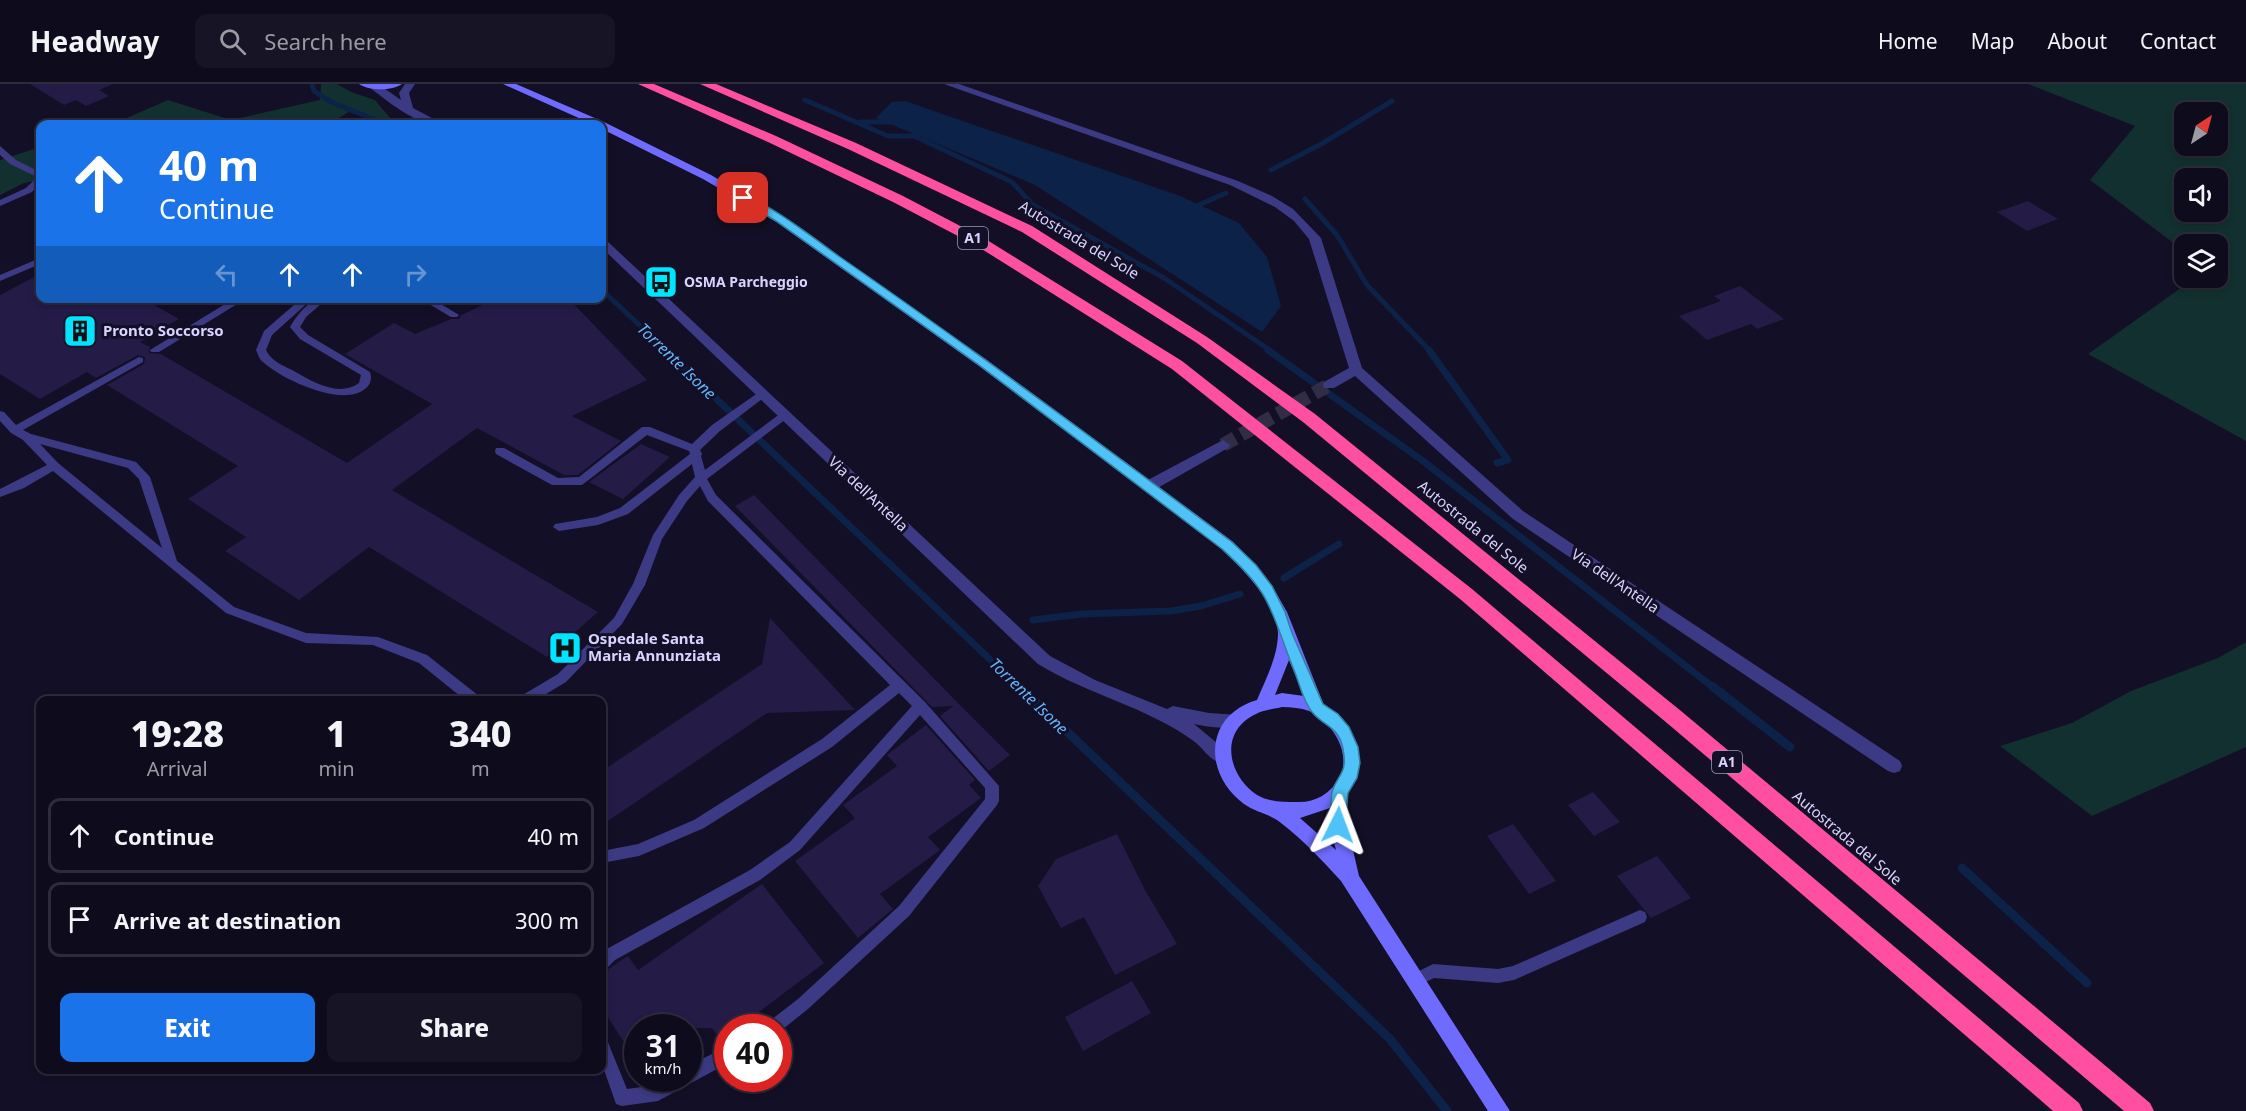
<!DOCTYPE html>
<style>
body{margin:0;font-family:"Noto Sans",sans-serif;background:#171425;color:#f1f3f6;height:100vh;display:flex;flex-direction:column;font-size:22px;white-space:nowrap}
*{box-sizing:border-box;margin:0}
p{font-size:20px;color:#9b9ba3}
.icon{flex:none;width:33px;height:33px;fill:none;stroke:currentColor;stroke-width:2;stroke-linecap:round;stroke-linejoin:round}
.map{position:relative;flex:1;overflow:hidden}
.panel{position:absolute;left:36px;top:612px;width:570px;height:378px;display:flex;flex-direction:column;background:#0e0b1c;border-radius:12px;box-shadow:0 3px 9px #0003,0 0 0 2px #2e2b3b}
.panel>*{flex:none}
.guide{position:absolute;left:36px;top:36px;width:570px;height:183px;border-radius:12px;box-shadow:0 3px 9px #0003,0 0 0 2px #2e2b3b;background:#1a73e8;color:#fff;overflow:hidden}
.needle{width:39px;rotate:36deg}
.buttons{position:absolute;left:2174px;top:18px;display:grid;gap:12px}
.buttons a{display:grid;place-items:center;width:54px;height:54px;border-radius:12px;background:#0e0b1c;box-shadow:0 3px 9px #0003,0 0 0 2px #2e2b3b;font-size:30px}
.speed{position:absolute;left:624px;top:930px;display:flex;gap:12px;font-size:30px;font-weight:700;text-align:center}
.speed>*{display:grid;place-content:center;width:78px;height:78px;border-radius:50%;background:#0e0b1c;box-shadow:0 3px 9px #0003,0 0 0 2px #2e2b3b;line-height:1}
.speed small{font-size:15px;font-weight:400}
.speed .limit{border:9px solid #d22;background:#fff;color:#111}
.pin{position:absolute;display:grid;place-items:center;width:51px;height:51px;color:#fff;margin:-26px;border-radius:12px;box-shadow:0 3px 9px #0006}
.me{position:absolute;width:66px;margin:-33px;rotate:3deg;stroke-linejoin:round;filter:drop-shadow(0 0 4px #0008)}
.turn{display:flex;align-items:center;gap:21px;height:126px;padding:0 24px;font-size:27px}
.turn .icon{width:78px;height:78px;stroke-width:2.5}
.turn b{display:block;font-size:42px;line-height:51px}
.lanes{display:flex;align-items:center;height:57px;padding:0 24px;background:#0003;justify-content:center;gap:30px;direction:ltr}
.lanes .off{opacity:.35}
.eta{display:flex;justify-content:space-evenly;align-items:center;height:102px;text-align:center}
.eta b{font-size:36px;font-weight:800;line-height:42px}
.cta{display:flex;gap:12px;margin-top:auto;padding:12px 24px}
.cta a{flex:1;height:69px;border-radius:12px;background:#1a73e8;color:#fff;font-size:24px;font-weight:800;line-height:69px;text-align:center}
.cta a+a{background:#171425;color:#f1f3f6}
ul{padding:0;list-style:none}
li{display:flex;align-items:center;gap:18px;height:75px;margin:0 12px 9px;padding:0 12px;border:3px solid #2e2b3b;border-radius:12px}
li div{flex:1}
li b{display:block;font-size:22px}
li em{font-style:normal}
header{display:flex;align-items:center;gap:36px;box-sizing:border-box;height:84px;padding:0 30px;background:#0e0b1c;border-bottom:2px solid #2e2b3b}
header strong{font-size:28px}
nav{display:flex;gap:33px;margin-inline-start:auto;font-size:21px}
.search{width:420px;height:54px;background:#171425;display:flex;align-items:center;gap:15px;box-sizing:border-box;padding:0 21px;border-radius:12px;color:#9b9ba3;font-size:22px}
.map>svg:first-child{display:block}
</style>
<header>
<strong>Headway</strong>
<div class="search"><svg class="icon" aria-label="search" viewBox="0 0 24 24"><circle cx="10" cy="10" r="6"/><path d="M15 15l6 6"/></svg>Search here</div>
<nav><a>Home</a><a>Map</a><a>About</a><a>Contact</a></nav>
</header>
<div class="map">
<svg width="2246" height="1027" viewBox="0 0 2246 1027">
<rect width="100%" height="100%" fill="#130f26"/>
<!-- green -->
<g fill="#12302f" fill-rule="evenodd">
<path d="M321,0H337L351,8L375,16L391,35L412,40H382L349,28L328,40H113L168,16L231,36L320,16Z"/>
<path d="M2028,0H2246V357L2088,270L2178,206L2191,194H2217V160H2184V167L2090,96L2135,42ZM2217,28V62H2184V28ZM2217,94V128H2184V94Z"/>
<path d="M40,63V96L24,99L0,111V76Z"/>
<path d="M2246,558V663L2092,732L2000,662L2072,639L2131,607L2218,574Z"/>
</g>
<!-- water -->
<path fill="#0c2248" d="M905,17L1180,112L1239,139L1267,173L1281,222L1262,248L1035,101L876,34L892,18Z"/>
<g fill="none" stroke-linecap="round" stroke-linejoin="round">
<!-- stream-far2 -->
<g stroke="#0c2248" stroke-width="5">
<path d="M312,0L314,7L331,18L385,40"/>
<path d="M805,16L888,52H914L1012,98L1033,121L1164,194L1271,267"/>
<path d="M861,38H894"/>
<path d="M1271,86L1323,59L1392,17"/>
<path d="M1305,115L1337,151L1367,201L1430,267"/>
<path d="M1192,124L1226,109"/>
<path d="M602,206L667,267"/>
</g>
<!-- stream-far1 -->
<g stroke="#0c2248" stroke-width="7">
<path d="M665,266L1020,604"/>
<path d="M1268,266L1423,377L1714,604"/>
<path d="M1429,266L1508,376L1497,379"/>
<path d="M1284,494L1339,460"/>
<path d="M1033,536L1082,530L1171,527L1201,522L1240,510"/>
</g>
<!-- stream -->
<g stroke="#0c2248" stroke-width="9">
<path d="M1019,602L1390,955L1447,1027"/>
<path d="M1712,602L1790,663"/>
<path d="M1962,784L2087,899"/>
</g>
</g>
<!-- building -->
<g fill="#241b47">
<path d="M30,0H113L99,6L109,12L86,22L76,16L64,21Z"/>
<path d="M2028,117L2058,135L2027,147L1997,128Z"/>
<path d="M40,190V214H142L179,235L140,258L150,263L149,269L161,270L347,379L432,320L345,270L394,239L415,250L451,235H459L461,231L498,214H568L647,296L572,332L621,357L578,391H564L477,344L392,406L598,528L547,573L369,463L299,516L225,467L246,453L188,415L238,382L107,301L144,280L145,273L138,271L96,294L87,288L40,315L0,290V211Z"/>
<path d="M1740,202L1784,235L1757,245L1751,240L1707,256L1679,232L1721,217L1714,212Z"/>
<path d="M641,360L670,373L623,415L589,398Z"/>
<path d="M754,411L958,619L1010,671L989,687L940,632L953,622L932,623L735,422Z"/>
<path d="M770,534L855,626L767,629L602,741V687L762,580Z"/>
<path d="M926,641L975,696L969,701L981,714L928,753L940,766L880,810L893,825L858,854L795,777L855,734L843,721L897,682L887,671Z"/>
<path d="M1593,708L1620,738L1594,752L1568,721Z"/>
<path d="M1513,740L1556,797L1529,810L1487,752Z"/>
<path d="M1117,750L1145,806L1177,860L1115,891L1084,833L1061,844L1038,802L1056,775Z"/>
<path d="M1657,772L1691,814L1651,834L1617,792Z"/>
<path d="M762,800L824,879L738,944H728V951L721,956L712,944H638V980L602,924V889L628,872L638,886Z"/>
<path d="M1132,897L1151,929L1083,967L1065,933Z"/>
</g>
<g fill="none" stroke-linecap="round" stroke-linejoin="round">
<!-- street-tunnel -->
<path stroke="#312d47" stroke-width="14" stroke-dasharray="14 7" stroke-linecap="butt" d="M1223,361L1329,301"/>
<!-- lane -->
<g fill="#3d3a85" fill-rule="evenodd">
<path d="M0,62L16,76L40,88V99L32,108L0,122V116L26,104L37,93L10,80L0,71Z"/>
<path d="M40,174V180L0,197V191Z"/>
<path d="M235,214H247L159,268H151L150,266Z"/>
<path d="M302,214H313L272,251L266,266C271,277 282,281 292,286C311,297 339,314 359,299L361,291L300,255L290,243C299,228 310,214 328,214L306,233L300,243L308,251L370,288C372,294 371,300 366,304C344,325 281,295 263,278C259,275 258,270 256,266L264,247Z"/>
<path d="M419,214H431L459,231L457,233H451Z"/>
<path d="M139,273L143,274V278L23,346L31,350L136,378L150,393L177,477L234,523L306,549L378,553L427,571L479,612L480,616H465L419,579L373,561L306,559L226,529L53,387L24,404L0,413V405L47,381L23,356L11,349L0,337V327L4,328L16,341ZM40,360L128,384L139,395L162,464L58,379Z"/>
<path d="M762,306L767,310L766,312L720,347L700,366L702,370L701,372L705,386L781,329H789L790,332L707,395L716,411L925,618L999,702V717L997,721L909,832L808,925L778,949V944H765L767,939L798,915L899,822L985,715V704L920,631L800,766L760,796L615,876L607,884L602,886V869L605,866L750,786L790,758L912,622L899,609L832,663L704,744L639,772L602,779V767L638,760L694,736L822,655L890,601L708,417L700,402L687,417L662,455L645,501L622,540L566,598L536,616H520L521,612L558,590L614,534L633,500L653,451L679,411L695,393L692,380L628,430L598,441L559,447L553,443L555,440L597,433L620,424L690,370L689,367L647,351L582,401H552L496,370L495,367L496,364H504L558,394L579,393L642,343H650L692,360L712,341Z"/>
<path d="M1640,826L1645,828L1647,833L1645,838L1514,896L1498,899L1434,894L1416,903L1411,901L1409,896L1411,891L1433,880L1498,885L1513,882Z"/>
<path d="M602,953L607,956L627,1005L656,1001L667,994H688V982L728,962V979L658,1017L622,1022L616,1020L602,980Z"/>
</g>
<!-- street -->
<g fill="#3d3a85" fill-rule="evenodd">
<path d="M370,0H378L401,16L399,9L405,0H415L409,9L413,24L443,40C417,43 391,19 370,4Z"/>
<path d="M944,0H959L1238,97L1272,112L1293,125L1321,154L1362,284L1523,427L1900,677L1902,682L1900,687L1894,689L1888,687L1513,435L1355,292L1334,304H1324L1323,301L1324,298L1349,284L1309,155L1294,137L1275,123L1230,101Z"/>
<path d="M602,155L606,156L1050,572L1095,596L1167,625L1173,622L1209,629L1239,631L1241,636L1239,641C1225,646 1208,643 1194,640L1228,668L1230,673L1228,678C1214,683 1205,666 1195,658C1148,623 1088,611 1038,580L602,164Z"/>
<path d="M1223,356L1230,361L1228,364L1154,406H1144L1142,402L1144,398Z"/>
</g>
<!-- secondary -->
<g fill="#6f6bff" fill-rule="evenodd">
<path d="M359,0H402C392,7 369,7 359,0Z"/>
<path d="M503,0H516L604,38L711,91L783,133L987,276L1232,457L1256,481L1272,502L1287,528L1323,619L1343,635L1357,662L1359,686L1348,708L1347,740L1359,792L1510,1027H1488L1341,797C1322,776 1303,756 1281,739C1270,730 1255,728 1244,720C1221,703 1208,674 1219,647C1226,631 1240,621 1257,616C1265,596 1278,573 1278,549C1277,518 1242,485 1222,465L979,282L775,137L703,95L602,45V40H592ZM1289,576L1304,612L1282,609L1275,611ZM1282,623C1291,623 1301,624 1309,627C1332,637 1353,670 1339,695C1330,710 1314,719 1297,718C1283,718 1269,718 1257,711C1227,691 1219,647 1256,630C1263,626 1274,625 1282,623ZM1330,724L1329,740L1336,766L1300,734Z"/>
</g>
<!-- highway -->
<g fill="#ff4fa3" fill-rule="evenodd">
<path d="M638,0H654L776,52L903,112L987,156L1182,277L1472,505L2079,1019L2083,1027H2053L1460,515L1172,285L977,162L893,118L768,58Z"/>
<path d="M700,0H716L856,59L1032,142L1207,253L1315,330L1463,450L1681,627L2150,1019L2154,1027H2124L1667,639L1451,460L1303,338L1197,259L1022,148L848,65Z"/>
</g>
</g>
<!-- route -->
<path fill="#4fc3f7" stroke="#337fa1" stroke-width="1.5" d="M740,112C756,109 823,161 840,173C973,265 1102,361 1232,458L1256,481L1272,502L1285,528L1292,549L1323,620L1338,630L1349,643L1358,663L1360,679L1357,694L1348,709L1344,745L1338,748L1333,745L1330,741C1331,730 1330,718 1332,708C1337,690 1348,691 1343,665C1339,642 1323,642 1312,628C1303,617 1299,598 1294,586C1283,561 1276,531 1262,509C1251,492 1237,479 1222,465L979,281L776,137L740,116Z"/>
<!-- icons -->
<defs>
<symbol id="bus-square" viewBox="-11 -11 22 22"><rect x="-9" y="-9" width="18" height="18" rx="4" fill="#00e5ff" stroke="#130f26"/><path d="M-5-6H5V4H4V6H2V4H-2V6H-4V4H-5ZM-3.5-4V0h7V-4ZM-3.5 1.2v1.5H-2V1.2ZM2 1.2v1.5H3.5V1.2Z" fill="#111"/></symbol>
<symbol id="building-square" viewBox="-11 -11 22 22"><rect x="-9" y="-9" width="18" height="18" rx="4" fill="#00e5ff" stroke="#130f26"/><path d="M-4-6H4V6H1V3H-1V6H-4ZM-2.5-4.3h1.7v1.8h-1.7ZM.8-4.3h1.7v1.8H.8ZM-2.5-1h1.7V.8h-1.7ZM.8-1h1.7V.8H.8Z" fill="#111"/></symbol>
<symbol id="hospital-square" viewBox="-11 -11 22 22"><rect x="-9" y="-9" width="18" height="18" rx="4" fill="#00e5ff" stroke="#130f26"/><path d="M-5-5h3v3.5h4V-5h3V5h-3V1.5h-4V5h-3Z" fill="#111"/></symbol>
</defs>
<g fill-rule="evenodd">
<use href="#bus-square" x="642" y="179" width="38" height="38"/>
<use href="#building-square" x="61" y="228" width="38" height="38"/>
<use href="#hospital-square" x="546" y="545" width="38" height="38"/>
</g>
<g text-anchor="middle" stroke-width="6" stroke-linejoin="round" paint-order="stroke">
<!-- shield labels -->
<g fill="#130f26" stroke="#9e99be" stroke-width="1.5">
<rect x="958" y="143" width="30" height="22" rx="4.5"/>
<rect x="1712" y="667" width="30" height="22" rx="4.5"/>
</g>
<g font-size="14" font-weight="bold" fill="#d9d4ff">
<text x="973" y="159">A1</text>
<text x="1727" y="683">A1</text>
</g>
<!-- far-poi labels -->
<g font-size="14" font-weight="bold" fill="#d9d4ff" stroke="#130f26" text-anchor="start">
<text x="684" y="203">OSMA Parcheggio</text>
</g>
<!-- street labels -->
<g font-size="15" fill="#d9d4ff" stroke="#130f26">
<text transform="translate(1079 156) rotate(31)" y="5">Autostrada del Sole</text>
<text transform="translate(868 410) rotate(43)" y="5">Via dell'Antella</text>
<text transform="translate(1473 443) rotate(39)" y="5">Autostrada del Sole</text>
<text transform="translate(1615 497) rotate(34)" y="5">Via dell'Antella</text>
<text transform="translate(1847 754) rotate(40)" y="5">Autostrada del Sole</text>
</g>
<!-- poi labels -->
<g font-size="15" font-weight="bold" fill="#d9d4ff" stroke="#130f26" text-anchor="start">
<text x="103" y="252">Pronto Soccorso</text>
<text x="588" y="560">Ospedale Santa<tspan x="588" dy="17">Maria Annunziata</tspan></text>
</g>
<!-- water labels -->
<g font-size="16" font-style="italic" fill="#62b6ff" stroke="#130f26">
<text transform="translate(677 277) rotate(44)" y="6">Torrente Isone</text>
<text transform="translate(1029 612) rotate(44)" y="6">Torrente Isone</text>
</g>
</g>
</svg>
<div class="buttons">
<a><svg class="needle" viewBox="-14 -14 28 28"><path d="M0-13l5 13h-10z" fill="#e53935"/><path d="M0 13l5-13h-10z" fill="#9b9ba3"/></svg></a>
<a><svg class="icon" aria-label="sound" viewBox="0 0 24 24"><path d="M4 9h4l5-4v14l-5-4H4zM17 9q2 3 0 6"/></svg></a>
<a><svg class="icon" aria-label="layers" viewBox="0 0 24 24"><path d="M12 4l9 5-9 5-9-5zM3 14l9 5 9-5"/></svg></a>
</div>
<div class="speed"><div>31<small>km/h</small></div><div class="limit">40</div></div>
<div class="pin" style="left:743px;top:114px;background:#d93025"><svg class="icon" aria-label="arrive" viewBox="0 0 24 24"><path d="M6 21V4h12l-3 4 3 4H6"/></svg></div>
<svg class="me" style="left:1338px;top:741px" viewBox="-20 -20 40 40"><path d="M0-17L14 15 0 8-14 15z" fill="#4fc3f7" stroke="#fff" stroke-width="4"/></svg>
<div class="guide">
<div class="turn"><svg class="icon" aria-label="ahead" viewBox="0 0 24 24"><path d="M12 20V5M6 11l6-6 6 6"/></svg><div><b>40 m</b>Continue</div></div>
<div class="lanes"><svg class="icon off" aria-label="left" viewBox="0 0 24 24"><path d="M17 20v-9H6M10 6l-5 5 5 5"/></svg><svg class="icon" aria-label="ahead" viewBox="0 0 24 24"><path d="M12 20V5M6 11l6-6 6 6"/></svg><svg class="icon" aria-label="ahead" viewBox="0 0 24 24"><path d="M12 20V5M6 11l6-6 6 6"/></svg><svg class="icon off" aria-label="right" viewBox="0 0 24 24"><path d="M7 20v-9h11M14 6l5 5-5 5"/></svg></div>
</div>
<section class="panel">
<div class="eta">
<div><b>19:28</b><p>Arrival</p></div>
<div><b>1</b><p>min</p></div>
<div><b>340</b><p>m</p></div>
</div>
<ul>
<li><svg class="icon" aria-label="ahead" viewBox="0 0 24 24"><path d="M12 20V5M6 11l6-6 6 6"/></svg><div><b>Continue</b></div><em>40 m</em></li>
<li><svg class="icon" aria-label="arrive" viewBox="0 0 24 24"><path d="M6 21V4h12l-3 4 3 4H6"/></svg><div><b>Arrive at destination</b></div><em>300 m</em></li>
</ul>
<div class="cta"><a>Exit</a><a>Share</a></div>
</section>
</div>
